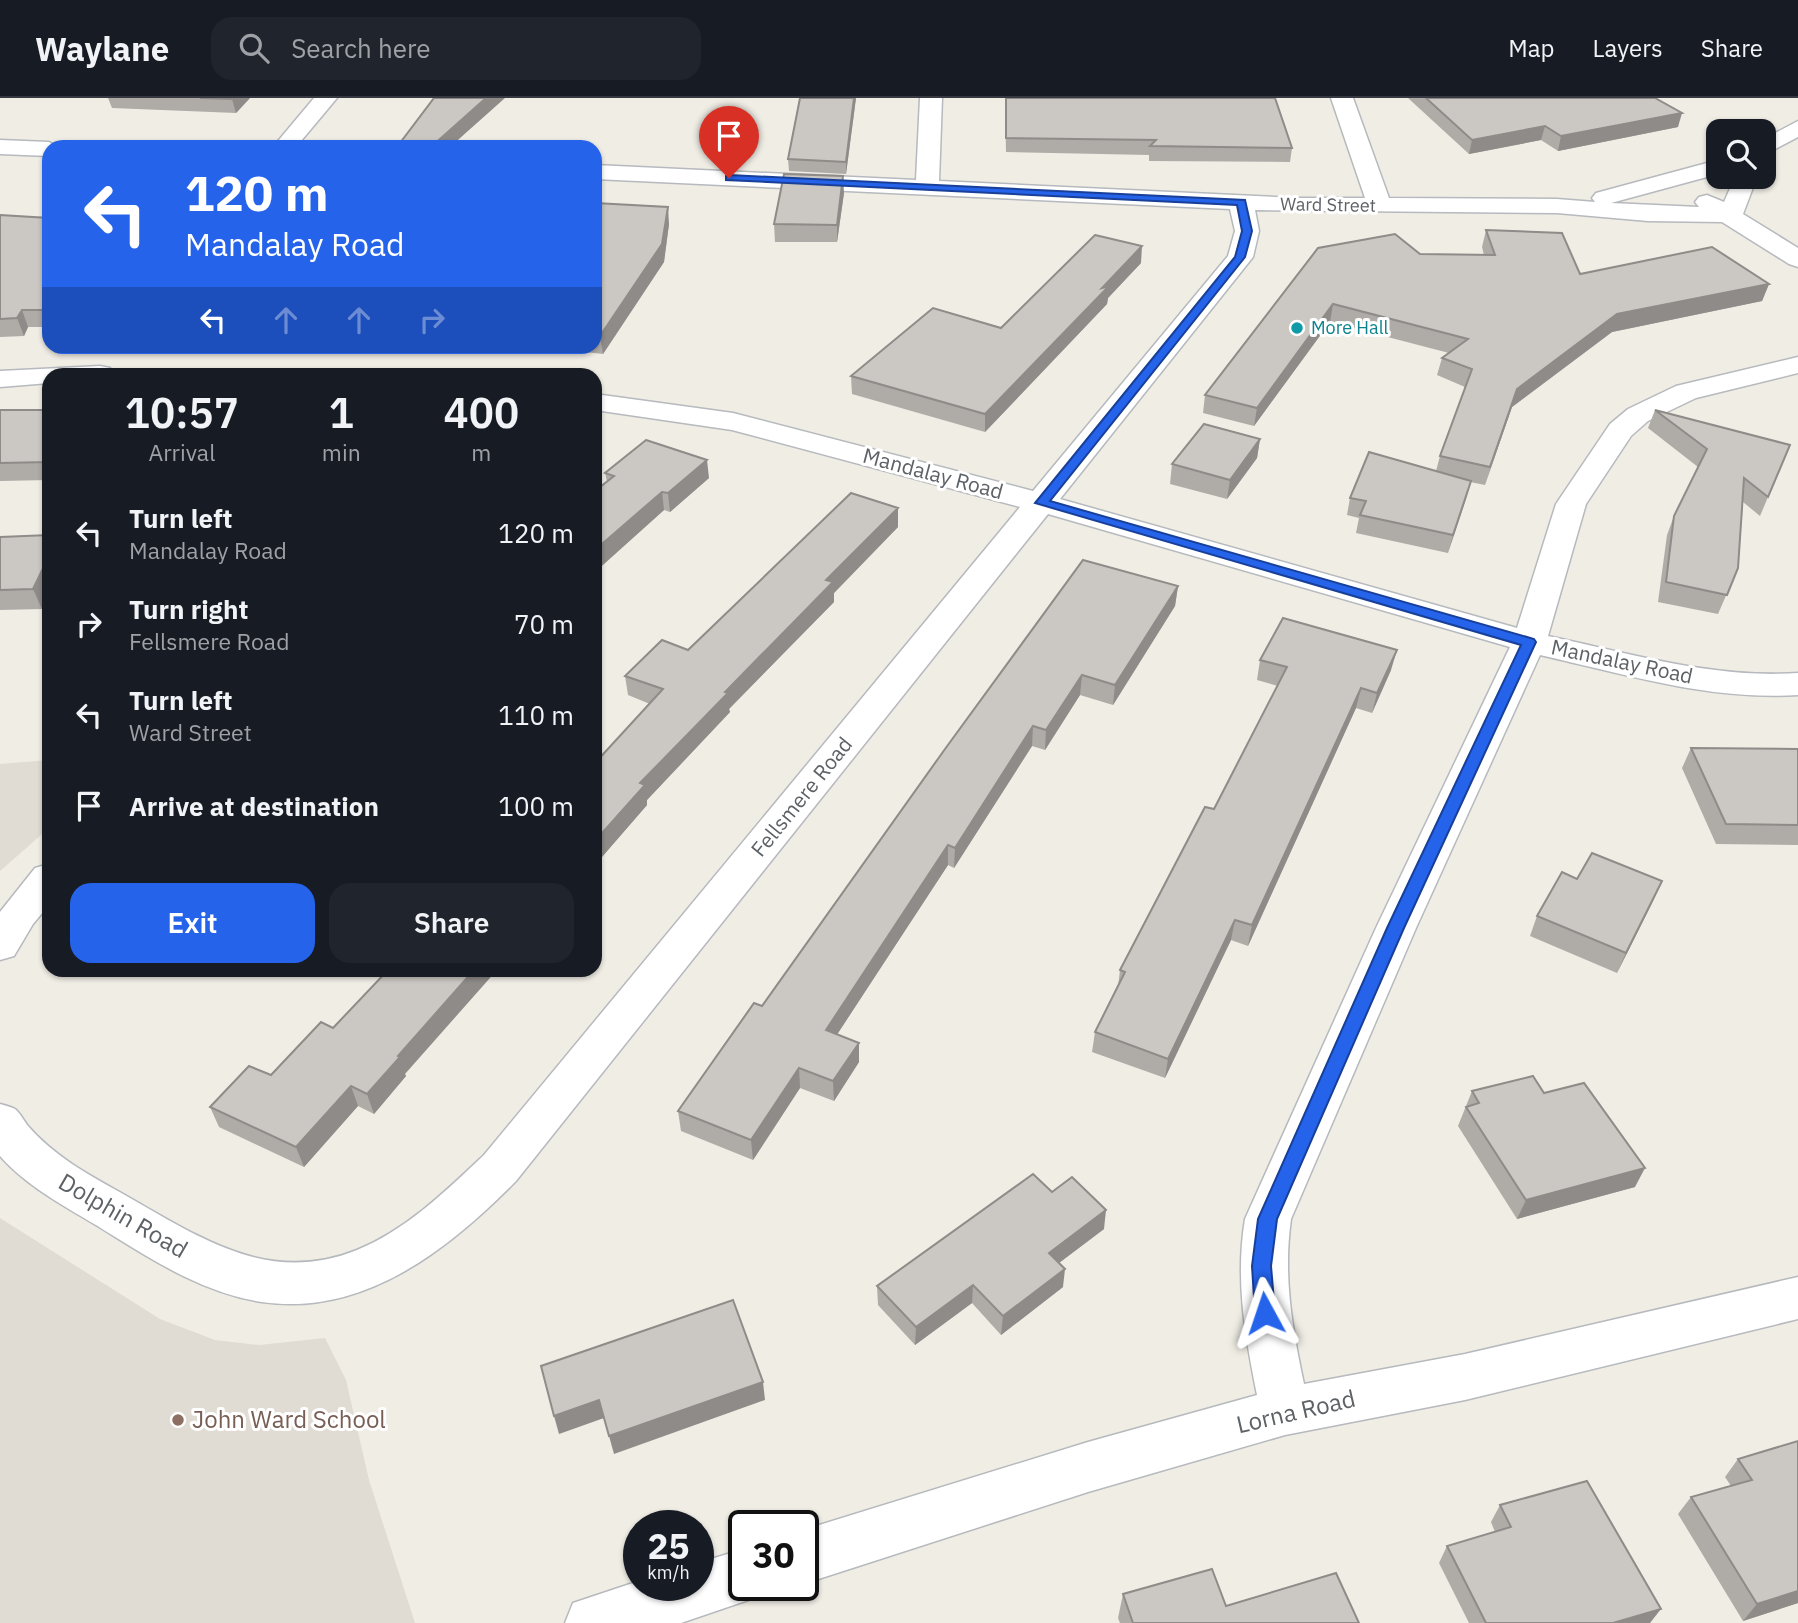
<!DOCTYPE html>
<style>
body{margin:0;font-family:"IBM Plex Sans",sans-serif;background:#20242c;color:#f1f3f6;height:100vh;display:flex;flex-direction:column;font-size:26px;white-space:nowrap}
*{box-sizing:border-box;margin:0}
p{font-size:23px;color:#9ea1a6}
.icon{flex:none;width:38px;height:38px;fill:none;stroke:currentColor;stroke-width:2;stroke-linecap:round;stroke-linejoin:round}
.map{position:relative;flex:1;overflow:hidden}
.drawer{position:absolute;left:42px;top:270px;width:560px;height:609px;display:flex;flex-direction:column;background:#171b24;border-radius:21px;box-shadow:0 2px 5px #0004}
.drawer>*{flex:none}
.banner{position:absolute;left:42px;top:42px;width:560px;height:214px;border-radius:21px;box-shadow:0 2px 5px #0004;background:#2563eb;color:#fff;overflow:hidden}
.fabs{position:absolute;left:1706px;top:21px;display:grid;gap:14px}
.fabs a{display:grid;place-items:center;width:70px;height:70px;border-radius:14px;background:#171b24;box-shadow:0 2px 5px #0004;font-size:35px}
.speed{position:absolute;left:623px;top:1412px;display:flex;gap:14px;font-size:35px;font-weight:700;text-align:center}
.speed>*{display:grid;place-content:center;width:91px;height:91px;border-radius:50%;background:#171b24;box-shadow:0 2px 5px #0004;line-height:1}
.speed small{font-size:18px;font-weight:400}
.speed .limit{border:4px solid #111;border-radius:10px;background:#fff;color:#111}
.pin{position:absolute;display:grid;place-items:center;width:60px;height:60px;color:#fff;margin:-72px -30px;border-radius:50% 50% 50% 0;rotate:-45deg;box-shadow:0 0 7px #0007}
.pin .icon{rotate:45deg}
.me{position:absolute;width:77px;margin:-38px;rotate:355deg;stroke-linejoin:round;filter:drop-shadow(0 0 5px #0008)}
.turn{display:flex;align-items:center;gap:24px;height:147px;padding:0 28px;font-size:32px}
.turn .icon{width:91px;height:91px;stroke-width:2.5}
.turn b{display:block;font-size:49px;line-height:60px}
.lanes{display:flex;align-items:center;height:66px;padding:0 28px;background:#0003;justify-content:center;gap:35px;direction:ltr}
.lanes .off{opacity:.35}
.eta{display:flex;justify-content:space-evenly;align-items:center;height:119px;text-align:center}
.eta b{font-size:42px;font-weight:600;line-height:49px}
.action{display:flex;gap:14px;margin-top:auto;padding:14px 28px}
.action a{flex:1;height:80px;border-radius:21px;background:#2563eb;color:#fff;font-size:28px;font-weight:600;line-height:80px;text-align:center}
.action a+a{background:#20242c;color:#f1f3f6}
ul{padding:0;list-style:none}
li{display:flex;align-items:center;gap:21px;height:91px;padding:0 28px}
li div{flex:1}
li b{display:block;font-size:26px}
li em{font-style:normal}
header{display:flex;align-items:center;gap:42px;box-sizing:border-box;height:98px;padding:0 35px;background:#171b24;border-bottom:2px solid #363941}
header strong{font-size:33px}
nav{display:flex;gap:38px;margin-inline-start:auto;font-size:24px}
.search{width:490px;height:63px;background:#20242c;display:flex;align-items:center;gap:18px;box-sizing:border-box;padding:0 24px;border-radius:21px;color:#9ea1a6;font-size:26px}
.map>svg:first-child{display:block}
</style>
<header>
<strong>Waylane</strong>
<div class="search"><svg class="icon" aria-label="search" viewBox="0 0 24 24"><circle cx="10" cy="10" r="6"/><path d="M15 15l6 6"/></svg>Search here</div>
<nav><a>Map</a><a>Layers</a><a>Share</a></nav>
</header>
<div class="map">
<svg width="1798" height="1525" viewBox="0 0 1798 1525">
<rect width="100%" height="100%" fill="#f0ede5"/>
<!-- education -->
<g fill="#e0dcd4">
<path d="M49,662V730L0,773V666Z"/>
<path d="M0,1120L160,1221L215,1242L259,1247L325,1240L346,1282L369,1382L415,1525H0Z"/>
</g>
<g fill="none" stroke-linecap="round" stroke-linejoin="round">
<defs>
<g id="minor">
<path d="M314,0H337L296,49H273Z"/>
<path d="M920,0H942L939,83L1296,100H1365L1331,0H1353L1389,100L1557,101L1595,104L1592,100L1596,95L1718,62V76L1611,105L1699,109L1695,104L1699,99L1707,97L1724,104L1735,79H1757L1743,116L1798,150V169L1789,166L1722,124L1648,123L1557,115L1255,112L1259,133L1253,159L1060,401L1517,530L1556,406L1610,326L1628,311L1676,288L1798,259V275L1696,300L1648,323L1631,338L1586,406L1548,538C1629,555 1714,581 1798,575V597C1711,603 1624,576 1540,557L1416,830L1291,1121C1283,1178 1292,1230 1304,1286L1465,1256L1798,1179V1221L1465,1302L1285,1337L1088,1394L803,1486V1432L1088,1344L1257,1297C1245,1238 1235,1181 1245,1121L1376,830L1510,549L1048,416L516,1083C449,1151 364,1219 262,1204C208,1196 158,1166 112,1137C73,1112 31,1093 0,1058V1006C4,1007 11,1009 15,1011C20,1015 24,1023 28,1028C41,1043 56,1055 72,1066C93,1080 115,1091 137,1104C207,1144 273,1186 357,1152C406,1132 446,1093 484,1057L1020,409L732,332L595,312V296L733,315L1033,393L1228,158L1235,133L1230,111L595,81V67L916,82Z"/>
<path d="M1798,23V39L1764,57V41Z"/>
<path d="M0,42L49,44L59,49H49V58L0,56Z"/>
<path d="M100,268L110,270L114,276H49V285L0,289V273Z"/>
<path d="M49,766V807L33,826L14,858L0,862V814L35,770Z"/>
<path d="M744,1451V1488H767L763,1497L681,1525H565L573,1505L639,1483V1488H698V1465Z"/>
</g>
</defs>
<!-- minor casing -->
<use href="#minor" stroke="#b6b9bd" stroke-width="3"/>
<!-- minor -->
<use href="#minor" fill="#fff" fill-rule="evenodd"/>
</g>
<!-- wall -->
<g fill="#afaba7">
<path d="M108,0H250L236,15L112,10Z"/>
<path d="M800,0H856L846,76L789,73L788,61Z"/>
<path d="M1005,0H1275L1292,50L1290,64L1149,63V57L1006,54Z"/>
<path d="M1408,0H1655L1678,29L1558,53L1541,42L1469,56Z"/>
<path d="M844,95L837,144H775L774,126Z"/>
<path d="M595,105L669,126L664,164L603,256L531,248H595Z"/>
<path d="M0,117L49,120V229H28L24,238L0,239Z"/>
<path d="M1486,132L1580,176L1769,186L1762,203L1612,234L1512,309L1485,387L1470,384L1448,455L1356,435L1359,420L1347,417L1350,400L1436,373L1440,358L1465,289L1437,277L1442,260L1449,255L1330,224L1254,328L1203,315L1205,297L1318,150L1420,156L1484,157L1482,149Z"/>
<path d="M1141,165L1108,200L1107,206L985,334L852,296L851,278L1001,230Z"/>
<path d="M0,312H49V382L0,383Z"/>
<path d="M1655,312L1790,347L1760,418L1743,404L1738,470L1718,516L1658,504L1667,437L1674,418L1698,369L1648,330Z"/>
<path d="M1260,341L1257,360L1227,401L1170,386L1172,366Z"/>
<path d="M605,375L709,380L670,414L664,412L595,474V393L607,384Z"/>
<path d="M898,410V429L834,495V504L729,611L730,614L647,702V707L595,767L650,606L628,597L625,578L688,552Z"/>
<path d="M49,437V495L42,511L0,512V439Z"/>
<path d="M1178,488L1175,508L1113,607L1080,597L1045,652L1032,648L954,770L948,767L837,936L859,964L834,1003L800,990L753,1062L681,1033L678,1013L762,908L945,651Z"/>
<path d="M1260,562L1391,572L1372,615L1356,610L1248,848L1231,842L1165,980L1092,954L1095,934L1118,889L1120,872L1214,711L1278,588L1257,582Z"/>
<path d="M1691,650L1798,651V747L1716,746L1682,670Z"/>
<path d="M1577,781L1653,803L1617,875L1530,838L1537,818Z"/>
<path d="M405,976L406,978L374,1016L358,1008L304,1069L219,1029L210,1009L271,977Z"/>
<path d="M1472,993L1544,995L1635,1089L1517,1121L1458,1028Z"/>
<path d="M1052,1094L1104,1131L1059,1165L1063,1189L1001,1237L972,1205L915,1247L878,1207L877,1188Z"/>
<path d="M1798,1343V1505L1743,1523L1678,1416L1691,1399L1731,1388L1725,1379L1738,1361Z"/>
<path d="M1500,1407L1650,1525H1469L1439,1465L1447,1448L1495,1434L1491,1424Z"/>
<path d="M1123,1496L1226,1508L1359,1525H1120L1118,1520Z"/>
</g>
<!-- shaded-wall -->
<g fill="#8e8b88">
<path d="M233,0H250L236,15L232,1Z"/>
<path d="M486,0H505L450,49H431Z"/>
<path d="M854,0H856L846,76V64Z"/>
<path d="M1682,15L1678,29L1558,53L1561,38Z"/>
<path d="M1545,28L1541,42L1469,56L1472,42Z"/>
<path d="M843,78L844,95L837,144V127Z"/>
<path d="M668,109L669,126L664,164L603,256L600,238Z"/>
<path d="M1142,148L1141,165L1108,200L1107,206L985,334V316Z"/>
<path d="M1769,186L1762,203L1612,234L1512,309L1485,387L1517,291L1617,216Z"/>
<path d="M1333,206L1330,224L1254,328L1257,310Z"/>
<path d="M22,212L28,229L24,238L17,220Z"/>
<path d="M1260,341L1257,360L1227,401L1230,382Z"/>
<path d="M707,362L709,380L670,414L668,395Z"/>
<path d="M1471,383L1466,401L1448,455L1453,437Z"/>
<path d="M662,394L664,412L595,474V452Z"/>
<path d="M898,410V429L834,495V504L729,611L730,614L647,702V707L595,767V743L640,685L826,482Z"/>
<path d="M49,458V495L42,511L33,491Z"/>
<path d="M1178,488L1175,508L1113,607L1115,587Z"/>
<path d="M1397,552L1391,572L1372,615L1377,595Z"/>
<path d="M1082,577L1080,597L1045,652L1046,632Z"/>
<path d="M1361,590L1356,610L1248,848L1252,827Z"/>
<path d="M1033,628L1032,648L954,770L955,750Z"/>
<path d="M948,747V767L827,952L826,932Z"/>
<path d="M1662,783L1653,803L1617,875L1626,855Z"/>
<path d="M1235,822L1231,842L1165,980L1168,961Z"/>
<path d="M474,872H497L405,976L406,978L374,1016L367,996L398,958Z"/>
<path d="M859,945V964L834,1003L833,983Z"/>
<path d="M799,970L800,990L753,1062L751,1042Z"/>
<path d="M351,988L358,1008L304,1069L296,1049Z"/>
<path d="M1645,1070L1635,1089L1517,1121L1526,1102Z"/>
<path d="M1106,1112L1104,1131L1047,1174L1049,1155Z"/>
<path d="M1065,1171L1063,1189L1001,1237L1003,1218Z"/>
<path d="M973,1187L972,1205L915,1247L916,1229Z"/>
<path d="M763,1284L765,1302L614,1356L609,1338Z"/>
<path d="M599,1302L604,1320L559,1336L554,1318Z"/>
<path d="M1798,1493V1505L1743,1523L1757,1506Z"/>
<path d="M1661,1511L1650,1525H1613Z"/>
</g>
<!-- building -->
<g fill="#cbc7c2" stroke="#8e8b88" stroke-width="2">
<path d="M200,0H233L232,1Z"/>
<path d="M434,0H486L431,49H397Z"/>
<path d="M800,0H854L846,64L788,61Z"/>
<path d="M1006,0H1275L1292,50L1150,48L1156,42L1006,40Z"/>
<path d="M1426,0H1655L1682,15L1561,38L1545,28L1472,42Z"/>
<path d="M784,76L843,78L837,127L774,126Z"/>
<path d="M595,105L668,109L662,146L600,238H595Z"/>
<path d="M0,117L49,120V212H22L17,220L0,221Z"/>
<path d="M1486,132L1562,135L1580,176L1712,149L1769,186L1617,216L1517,291L1490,369L1440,358L1472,271L1442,260L1468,241L1333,206L1257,310L1205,297L1318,150L1395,136L1420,156L1495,157Z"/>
<path d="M1095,137L1142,148L1102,190L1109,188L985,316L851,278L933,210L1001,230Z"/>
<path d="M0,312H49V364L0,365Z"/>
<path d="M1655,312L1790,347L1768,399L1744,380L1738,470L1727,497L1666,484L1674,418L1707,351Z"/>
<path d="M1204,326L1260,341L1230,382L1172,366Z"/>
<path d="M646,342L707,362L668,395L662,394L595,452V393L614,378L605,375Z"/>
<path d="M1369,354L1471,383L1453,437L1360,417L1366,403L1350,400Z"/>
<path d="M851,395L898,410L826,482L833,484L725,594L728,595L640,685L645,687L595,743V665L663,591L625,578L662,542L688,552Z"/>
<path d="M49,437V458L33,491L0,492V439Z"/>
<path d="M1083,462L1178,488L1115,587L1082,577L1046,632L1033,628L955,750L948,747L826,932L859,945L833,983L799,970L751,1042L678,1013L754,905L762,908L945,651Z"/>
<path d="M1283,520L1397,552L1377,595L1361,590L1252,827L1235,822L1168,961L1095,934L1125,874L1120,872L1205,709L1214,711L1287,569L1260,562Z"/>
<path d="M1691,650L1798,651V727L1726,726Z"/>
<path d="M1592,755L1662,783L1626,855L1537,818L1562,774L1577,781Z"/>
<path d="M388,872H474L398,958L400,959L367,996L351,988L296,1049L210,1009L249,968L271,977L321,924L333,930Z"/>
<path d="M1533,978L1544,995L1584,985L1645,1070L1526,1102L1466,1009L1479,1005L1472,993Z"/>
<path d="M1033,1076L1052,1094L1072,1079L1106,1112L1049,1155L1065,1171L1003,1218L973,1187L916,1229L877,1188Z"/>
<path d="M733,1202L763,1284L609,1338L599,1302L554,1318L541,1268Z"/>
<path d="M1798,1343V1493L1757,1506L1691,1399L1752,1382L1738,1361Z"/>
<path d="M1587,1383L1661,1511L1613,1525H1486L1447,1448L1511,1429L1500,1407Z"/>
<path d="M1212,1471L1226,1508L1336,1475L1359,1525H1133L1123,1496Z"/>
</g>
<!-- route -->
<path fill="#2563eb" stroke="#184099" stroke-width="2" d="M729,77L1245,102L1252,133L1245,159L1050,403L1534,541L1536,544L1404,830L1277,1121L1271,1168L1275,1215L1272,1221L1265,1224L1258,1221L1255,1215L1252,1168L1258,1121L1387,830L1521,547L1035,405L1235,159L1242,133L1237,107L726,82V78Z"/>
<!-- markers -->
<circle fill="#0f9aa8" stroke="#fff" stroke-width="2.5" cx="1297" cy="230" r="7"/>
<circle fill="#8d6e63" stroke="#fff" stroke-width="2.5" cx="178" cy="1322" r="7"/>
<g text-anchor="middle" stroke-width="6" stroke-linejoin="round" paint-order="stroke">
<!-- far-street labels -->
<g font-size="18" fill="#5d6267" stroke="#fff">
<text transform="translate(1328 107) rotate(1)" y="6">Ward Street</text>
</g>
<!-- far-culture labels -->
<g font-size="18" fill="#0d838f" stroke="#fff" text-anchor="start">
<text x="1311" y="236">More Hall</text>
</g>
<!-- street labels -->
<g font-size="21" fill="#5d6267" stroke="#fff">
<text transform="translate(933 376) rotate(15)" y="7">Mandalay Road</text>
<text transform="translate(1622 564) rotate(12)" y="7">Mandalay Road</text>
<text transform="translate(802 699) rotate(-51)" y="7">Fellsmere Road</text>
</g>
<!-- near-street labels -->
<g font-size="24" fill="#5d6267" stroke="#fff">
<text transform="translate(123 1118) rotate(30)" y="8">Dolphin Road</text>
<text transform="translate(1296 1314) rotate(-13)" y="8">Lorna Road</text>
</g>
<!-- near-education labels -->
<g font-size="24" fill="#785e54" stroke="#fff" text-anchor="start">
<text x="192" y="1330">John Ward School</text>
</g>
</g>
</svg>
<div class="fabs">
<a><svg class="icon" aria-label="search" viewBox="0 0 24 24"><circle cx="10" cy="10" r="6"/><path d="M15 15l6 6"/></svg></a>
</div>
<div class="speed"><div>25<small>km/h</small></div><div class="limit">30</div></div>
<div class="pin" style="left:729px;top:80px;background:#d93025"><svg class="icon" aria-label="arrive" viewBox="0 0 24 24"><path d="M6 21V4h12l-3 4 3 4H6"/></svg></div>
<svg class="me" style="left:1265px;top:1215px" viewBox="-20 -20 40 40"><path d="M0-17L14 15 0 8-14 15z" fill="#2563eb" stroke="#fff" stroke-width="4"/></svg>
<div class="banner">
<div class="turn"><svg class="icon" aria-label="left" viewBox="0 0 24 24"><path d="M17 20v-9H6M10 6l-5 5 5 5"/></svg><div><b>120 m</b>Mandalay Road</div></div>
<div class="lanes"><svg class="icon" aria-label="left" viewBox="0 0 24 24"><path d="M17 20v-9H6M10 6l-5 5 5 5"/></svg><svg class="icon off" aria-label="ahead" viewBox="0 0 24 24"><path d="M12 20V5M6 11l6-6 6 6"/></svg><svg class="icon off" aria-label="ahead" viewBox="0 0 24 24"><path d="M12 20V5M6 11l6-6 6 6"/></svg><svg class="icon off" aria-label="right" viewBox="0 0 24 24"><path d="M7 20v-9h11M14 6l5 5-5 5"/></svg></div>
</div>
<section class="drawer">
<div class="eta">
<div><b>10:57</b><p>Arrival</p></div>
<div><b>1</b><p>min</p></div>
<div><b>400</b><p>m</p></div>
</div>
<ul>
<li><svg class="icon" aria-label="left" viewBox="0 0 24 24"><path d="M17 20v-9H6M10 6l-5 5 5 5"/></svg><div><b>Turn left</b><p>Mandalay Road</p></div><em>120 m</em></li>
<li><svg class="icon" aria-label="right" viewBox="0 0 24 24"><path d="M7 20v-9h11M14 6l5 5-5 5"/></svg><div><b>Turn right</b><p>Fellsmere Road</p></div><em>70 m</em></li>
<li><svg class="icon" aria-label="left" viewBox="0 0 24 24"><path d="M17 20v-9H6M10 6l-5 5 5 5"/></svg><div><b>Turn left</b><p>Ward Street</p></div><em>110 m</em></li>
<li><svg class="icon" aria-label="arrive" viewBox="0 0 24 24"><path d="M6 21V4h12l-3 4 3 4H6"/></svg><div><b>Arrive at destination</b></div><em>100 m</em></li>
</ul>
<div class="action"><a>Exit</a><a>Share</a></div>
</section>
</div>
